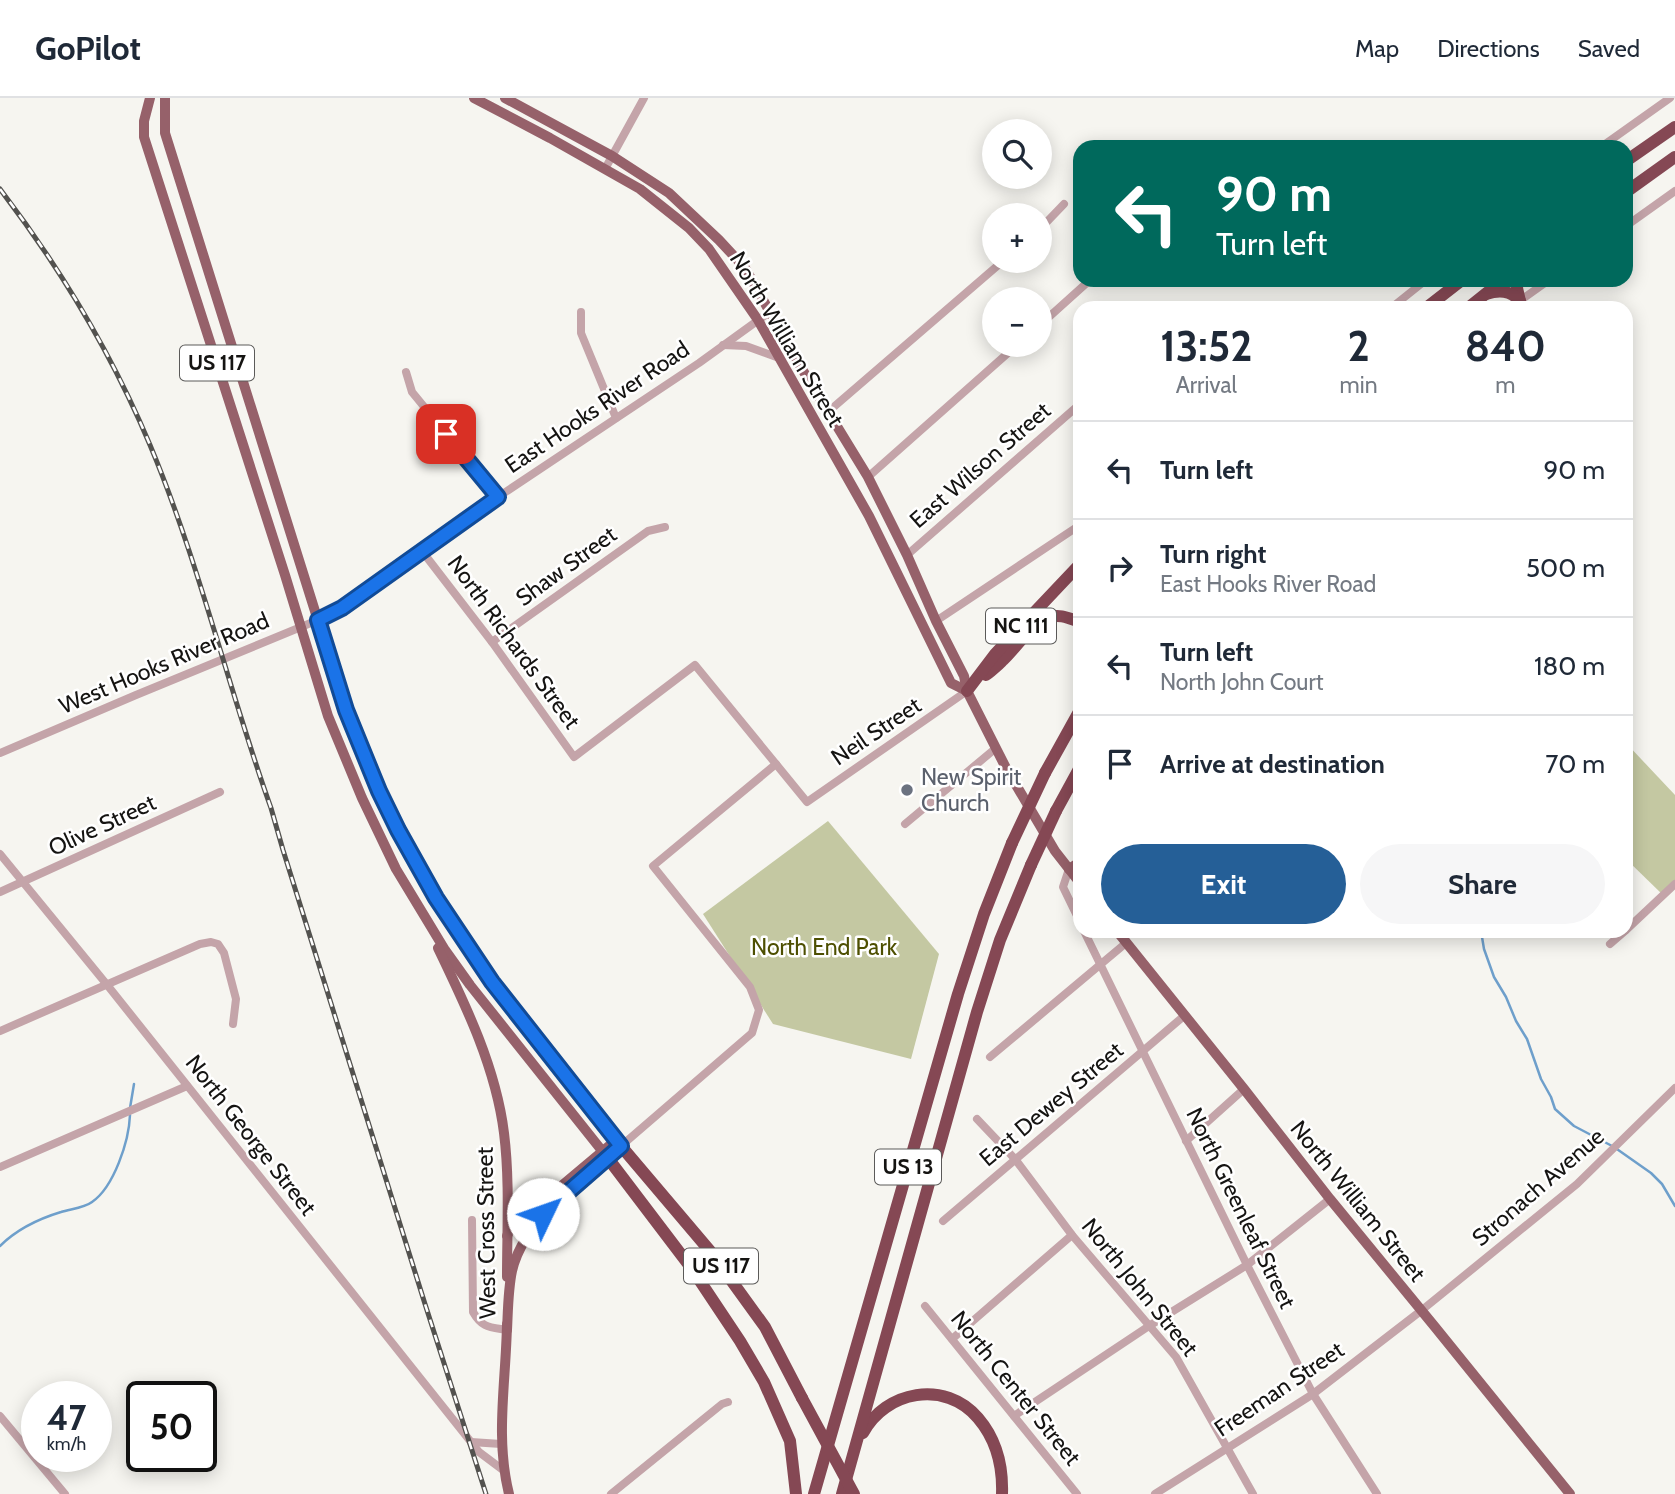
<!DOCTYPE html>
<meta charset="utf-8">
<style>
body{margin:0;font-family:Cabin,sans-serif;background:#f6f6f7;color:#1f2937;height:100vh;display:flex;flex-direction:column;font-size:26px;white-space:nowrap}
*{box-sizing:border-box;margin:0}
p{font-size:23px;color:#747a83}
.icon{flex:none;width:38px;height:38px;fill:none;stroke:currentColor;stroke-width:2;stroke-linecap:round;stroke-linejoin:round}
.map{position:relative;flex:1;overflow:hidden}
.details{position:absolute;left:1073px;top:203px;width:560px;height:637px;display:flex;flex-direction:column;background:#fff;border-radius:21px;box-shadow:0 4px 18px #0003}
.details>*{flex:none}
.hud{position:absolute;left:1073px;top:42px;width:560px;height:147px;border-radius:21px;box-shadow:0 4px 18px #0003;background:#00695c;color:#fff;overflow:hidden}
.buttons{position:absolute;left:982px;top:21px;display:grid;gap:14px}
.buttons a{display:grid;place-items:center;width:70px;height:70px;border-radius:50%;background:#fff;box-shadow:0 4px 18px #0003;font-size:35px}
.speed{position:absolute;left:21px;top:1283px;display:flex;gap:14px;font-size:35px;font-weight:700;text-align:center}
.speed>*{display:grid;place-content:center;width:91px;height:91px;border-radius:50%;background:#fff;box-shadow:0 4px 18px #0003;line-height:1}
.speed small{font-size:18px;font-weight:400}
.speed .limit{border:4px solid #111;border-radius:10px;background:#fff;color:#111}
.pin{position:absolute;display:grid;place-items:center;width:60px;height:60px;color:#fff;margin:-30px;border-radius:14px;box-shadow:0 4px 10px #0006}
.me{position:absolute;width:77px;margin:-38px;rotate:48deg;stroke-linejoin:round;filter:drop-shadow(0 0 5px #0008)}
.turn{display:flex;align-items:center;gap:24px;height:147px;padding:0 28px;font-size:32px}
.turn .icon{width:91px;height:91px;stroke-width:2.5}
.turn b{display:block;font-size:49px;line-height:60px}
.eta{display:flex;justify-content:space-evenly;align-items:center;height:119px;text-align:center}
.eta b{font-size:42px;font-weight:700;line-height:49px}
.button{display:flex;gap:14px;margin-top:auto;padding:14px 28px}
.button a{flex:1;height:80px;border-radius:42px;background:#255f97;color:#fff;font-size:28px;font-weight:700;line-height:80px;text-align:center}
.button a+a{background:#f6f6f7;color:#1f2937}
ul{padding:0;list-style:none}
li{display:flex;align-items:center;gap:21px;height:98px;padding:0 28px;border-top:2px solid #e0e1e3}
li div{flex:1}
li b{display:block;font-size:26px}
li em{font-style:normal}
header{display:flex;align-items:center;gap:42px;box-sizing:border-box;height:98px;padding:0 35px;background:#fff;border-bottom:2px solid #e0e1e3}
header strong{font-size:33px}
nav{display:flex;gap:38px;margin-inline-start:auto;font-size:24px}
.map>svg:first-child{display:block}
</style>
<header>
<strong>GoPilot</strong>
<nav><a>Map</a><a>Directions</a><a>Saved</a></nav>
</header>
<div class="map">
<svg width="1675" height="1396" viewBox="0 0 1675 1396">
<rect width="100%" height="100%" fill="#f6f5f0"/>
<!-- green -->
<g fill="#c4c8a2">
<path d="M1626,645L1675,697V786L1663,797L1626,761Z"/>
<path d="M828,723L939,856L911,961L773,926L703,816Z"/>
</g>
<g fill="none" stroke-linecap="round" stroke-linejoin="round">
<!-- stream -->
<g stroke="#6e9fcb" stroke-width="2.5">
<path d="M1481,833L1484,851L1494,879L1506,899L1516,923L1527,941L1541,981L1551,999L1555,1011L1574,1028L1614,1049L1651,1075L1662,1086L1675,1108"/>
<path d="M130,1010L134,986"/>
<path d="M0,1148C17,1131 38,1121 61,1114C70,1111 84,1110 92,1104C114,1089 129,1043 130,1017"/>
</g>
<!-- minor -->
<g stroke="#c4a4a9" stroke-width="8">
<path d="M1601,49L1670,0"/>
<path d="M605,71L644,0"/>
<path d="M1626,128L1675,93"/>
<path d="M1040,131L1064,106"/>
<path d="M1391,210L1426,182"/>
<path d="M1510,210L1549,182"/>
<path d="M581,214V235L616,320"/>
<path d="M1040,227L1090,182"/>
<path d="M723,247L746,248L779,260"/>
<path d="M406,274L412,294L498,399"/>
<path d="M829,313L1003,163"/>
<path d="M868,379L1017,247"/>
<path d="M422,453L492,544L574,659L695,567L807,704L967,593"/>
<path d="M907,457L1080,306"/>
<path d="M936,523L1080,427"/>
<path d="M492,544L648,433L665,429"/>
<path d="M0,655L136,597L318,522L342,510L498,399L699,265L771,213"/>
<path d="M905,726L996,650"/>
<path d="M0,756L108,888L471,1344L479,1354L503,1372"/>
<path d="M1069,771L1063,789L1080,824"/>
<path d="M0,794L220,694"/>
<path d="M1626,832L1675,786"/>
<path d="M1084,833L1247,1167L1313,1296L1377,1396"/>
<path d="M1610,846L1625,833"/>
<path d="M0,933L200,846L211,844L218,846L224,855L236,901L233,926"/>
<path d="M990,959L1126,845"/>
<path d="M977,1021L1015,1061L1072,1137L1176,1259L1253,1396"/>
<path d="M1186,1043L1244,991"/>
<path d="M621,1048L752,935L759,912L750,889L653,768L776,666"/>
<path d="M0,1069L187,988"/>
<path d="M472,1122L473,1214C482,1230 490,1229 507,1232"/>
<path d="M943,1123L1184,918"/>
<path d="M925,1208L1077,1396"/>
<path d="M952,1241L1072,1137"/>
<path d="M0,1318L65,1396"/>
<path d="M1014,1318L1149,1228L1247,1167L1330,1101"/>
<path d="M471,1344L501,1346"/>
<path d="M611,1396L722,1306L728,1304"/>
<path d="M1155,1396L1313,1296L1422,1212L1577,1086L1675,990"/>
</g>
<!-- major -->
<g stroke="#96616a" stroke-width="10">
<path d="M150,0L144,23V39L285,477L328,618L362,700L396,771L445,852L470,887L607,1059"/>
<path d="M165,0V35L346,612L379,693L398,732L436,800L491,884L621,1048C583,1078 523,1123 512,1173C508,1192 508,1213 507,1232"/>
<path d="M474,0L550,40L640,91L689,130L709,151L758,222L869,418L951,585L967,593"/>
<path d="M505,0L612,58L669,95L719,142L745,170L802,271L868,379L907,457L936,523L964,578L967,593L1006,670L1055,753L1080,785"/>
<path d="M1069,771L1080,764"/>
<path d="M1117,833L1244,991L1330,1101L1435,1229L1570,1396"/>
<path d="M438,850C466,908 496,970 504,1035C510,1083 507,1132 507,1179"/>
<path d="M507,1138L510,1131L616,1042"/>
<path d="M507,1226C506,1284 495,1339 509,1396"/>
</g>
<!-- highway -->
<g stroke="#854854" stroke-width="12">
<path d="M1626,63L1675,29"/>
<path d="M1626,94L1675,59"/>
<path d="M1518,182L1517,190L1520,203"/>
<path d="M1486,196C1499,192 1510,192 1520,203"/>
<path d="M1426,210L1462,182"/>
<path d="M1468,210L1503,182"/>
<path d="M986,577C992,572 998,568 1003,562C1016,550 1031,526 1047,520C1058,515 1069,520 1080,524"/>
<path d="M967,593L995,556L1080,466"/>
<path d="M1045,675L1080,612"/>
<path d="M1056,713L1080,669"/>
<path d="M621,1048L710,1153L765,1229L802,1300"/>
<path d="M607,1059L692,1171L740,1243L764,1284L790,1343L796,1396"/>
<path d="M863,1335C885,1293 945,1281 978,1320C996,1341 1003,1368 1002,1396"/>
<path d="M814,1396L958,896L984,816L1012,745"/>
<path d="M842,1396L977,914L1000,842L1031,767"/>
</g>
<defs>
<path id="rail" d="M0,91C61,171 111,254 150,347C199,464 228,590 271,710L283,752L425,1206L486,1396"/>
</defs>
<!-- rail casing -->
<use href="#rail" stroke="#53524f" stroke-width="5"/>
<!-- rail -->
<use href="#rail" stroke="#fff" stroke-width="2.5" stroke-dasharray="8" stroke-linecap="butt"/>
<!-- highway-bridge -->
<g stroke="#854854" stroke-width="12">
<path d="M1012,745L1045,675"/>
<path d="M1031,767L1056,713"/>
<path d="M802,1300L854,1396"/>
</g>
</g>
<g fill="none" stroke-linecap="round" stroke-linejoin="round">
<defs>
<path id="route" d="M446,336L498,399L342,510L318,522L346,612L379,693L398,732L436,800L492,884L621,1048L543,1116"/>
</defs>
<!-- route casing -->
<use href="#route" stroke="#114b97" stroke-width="18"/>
<!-- route -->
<use href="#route" stroke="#1a73e8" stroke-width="12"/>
</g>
<!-- markers -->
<circle fill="#6b7280" stroke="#fff" stroke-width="2.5" cx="907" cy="692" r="7"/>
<g text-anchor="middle" stroke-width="5" stroke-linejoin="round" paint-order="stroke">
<!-- shield labels -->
<g fill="#fff" stroke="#5b5a59" stroke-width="2">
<rect x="180" y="247.5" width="74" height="35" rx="5"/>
<rect x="986" y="510.5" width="70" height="35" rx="5"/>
<rect x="875" y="1051.5" width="66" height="35" rx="5"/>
<rect x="684" y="1150.5" width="74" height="35" rx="5"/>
</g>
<g font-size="21" font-weight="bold" fill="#151412">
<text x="217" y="272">US 117</text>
<text x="1021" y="535">NC 111</text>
<text x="908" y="1076">US 13</text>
<text x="721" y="1175">US 117</text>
</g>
<!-- street labels -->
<g font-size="23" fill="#151412" stroke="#fff">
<text transform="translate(787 241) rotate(59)" y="8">North William Street</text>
<text transform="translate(597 309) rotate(-34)" y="8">East Hooks River Road</text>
<text transform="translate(980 367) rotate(-41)" y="8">East Wilson Street</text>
<text transform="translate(566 468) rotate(-36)" y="8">Shaw Street</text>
<text transform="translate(514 544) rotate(54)" y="8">North Richards Street</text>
<text transform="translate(164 565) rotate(-23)" y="8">West Hooks River Road</text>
<text transform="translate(876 633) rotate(-34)" y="8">Neil Street</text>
<text transform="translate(102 727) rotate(-25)" y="8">Olive Street</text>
<text transform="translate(1051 1006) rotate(-40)" y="8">East Dewey Street</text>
<text transform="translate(251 1037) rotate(52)" y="8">North George Street</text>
<text transform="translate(1538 1089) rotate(-41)" y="8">Stronach Avenue</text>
<text transform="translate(1358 1103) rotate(51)" y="8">North William Street</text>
<text transform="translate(1241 1110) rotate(64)" y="8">North Greenleaf Street</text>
<text transform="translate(486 1135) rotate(-91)" y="8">West Cross Street</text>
<text transform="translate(1140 1189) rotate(51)" y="8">North John Street</text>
<text transform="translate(1016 1290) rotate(51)" y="8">North Center Street</text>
<text transform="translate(1279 1291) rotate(-34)" y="8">Freeman Street</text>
</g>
<!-- worship labels -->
<g font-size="23" fill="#5b616d" stroke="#fff" text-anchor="start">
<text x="921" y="687">New Spirit<tspan x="921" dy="26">Church</tspan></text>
</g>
<!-- park labels -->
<g font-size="23" fill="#4d4f01" stroke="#fff">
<text x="824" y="857">North End Park</text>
</g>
</g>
</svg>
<div class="buttons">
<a><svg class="icon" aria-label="search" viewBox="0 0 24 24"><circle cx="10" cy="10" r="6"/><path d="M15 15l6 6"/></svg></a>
<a>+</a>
<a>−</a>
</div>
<div class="speed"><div>47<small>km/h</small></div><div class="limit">50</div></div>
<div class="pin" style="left:446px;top:336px;background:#d93025"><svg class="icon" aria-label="arrive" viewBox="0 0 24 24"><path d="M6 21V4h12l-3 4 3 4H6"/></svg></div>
<svg class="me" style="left:543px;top:1116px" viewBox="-20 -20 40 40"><circle r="19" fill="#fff"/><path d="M0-13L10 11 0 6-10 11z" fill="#1a73e8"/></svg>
<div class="hud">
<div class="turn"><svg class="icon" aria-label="left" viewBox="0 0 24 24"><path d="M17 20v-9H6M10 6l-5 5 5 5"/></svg><div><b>90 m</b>Turn left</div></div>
</div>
<section class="details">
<div class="eta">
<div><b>13:52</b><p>Arrival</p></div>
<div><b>2</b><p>min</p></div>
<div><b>840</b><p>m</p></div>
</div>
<ul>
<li><svg class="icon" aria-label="left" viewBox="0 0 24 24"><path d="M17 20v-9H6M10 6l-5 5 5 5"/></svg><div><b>Turn left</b></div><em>90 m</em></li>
<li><svg class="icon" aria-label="right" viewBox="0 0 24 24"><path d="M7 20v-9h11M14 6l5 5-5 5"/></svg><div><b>Turn right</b><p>East Hooks River Road</p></div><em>500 m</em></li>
<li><svg class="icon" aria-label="left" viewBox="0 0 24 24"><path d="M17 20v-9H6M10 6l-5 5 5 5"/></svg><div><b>Turn left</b><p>North John Court</p></div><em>180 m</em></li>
<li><svg class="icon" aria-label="arrive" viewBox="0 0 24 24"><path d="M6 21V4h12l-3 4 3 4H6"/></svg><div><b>Arrive at destination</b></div><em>70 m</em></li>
</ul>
<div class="button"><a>Exit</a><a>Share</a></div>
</section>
</div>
